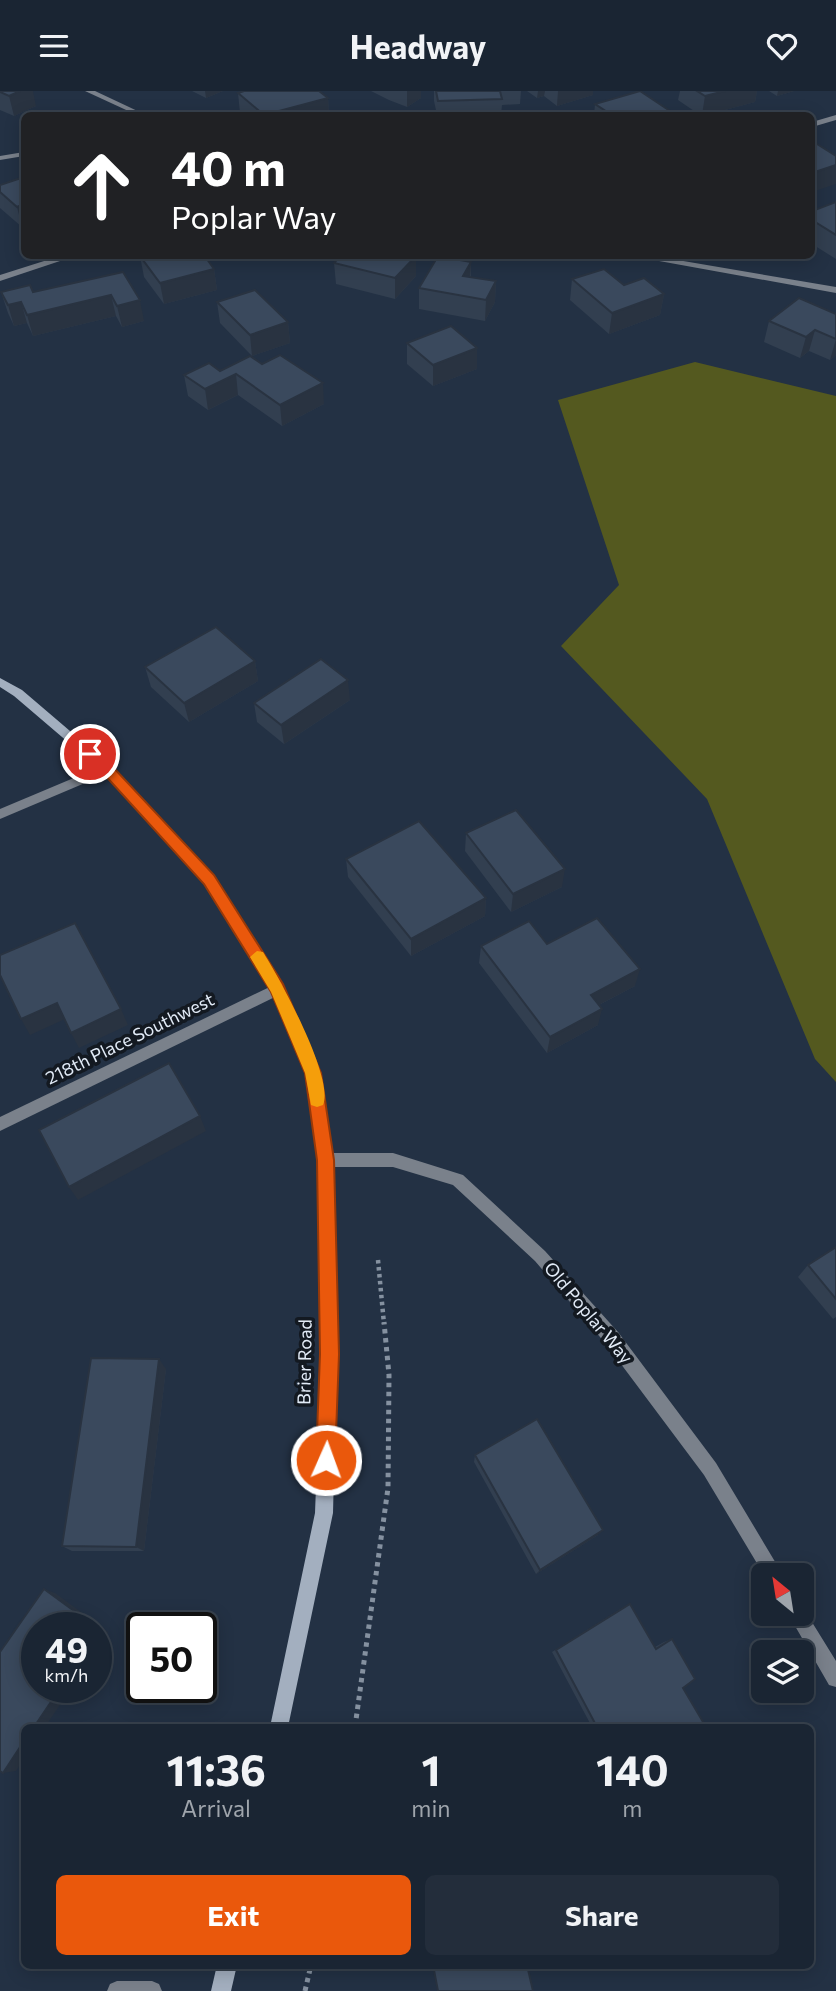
<!DOCTYPE html>
<style>
body{margin:0;font-family:Commissioner,sans-serif;background:#232d3b;color:#f1f3f6;height:100vh;display:flex;flex-direction:column;font-size:26px;white-space:nowrap}
*{box-sizing:border-box;margin:0}
p{font-size:23px;color:#9fa5ac}
.icon{flex:none;width:38px;height:38px;fill:none;stroke:currentColor;stroke-width:2;stroke-linecap:round;stroke-linejoin:round}
.map{position:relative;flex:1;overflow:hidden}
.sheet{position:absolute;left:21px;top:1633px;width:793px;height:245px;display:flex;flex-direction:column;background:#1a2533;border-radius:10px;box-shadow:0 4px 18px #0003,0 0 0 2px #38424e}
.sheet>*{flex:none}
.top-card{position:absolute;left:21px;top:21px;width:794px;height:147px;border-radius:10px;box-shadow:0 4px 18px #0003,0 0 0 2px #38424e;background:#202124;color:#fff;overflow:hidden}
.needle{width:46px;rotate:330deg}
.buttons{position:absolute;left:751px;top:1472px;display:grid;gap:14px}
.buttons a{display:grid;place-items:center;width:63px;height:63px;border-radius:10px;background:#1a2533;box-shadow:0 4px 18px #0003,0 0 0 2px #38424e;font-size:35px}
.speed{position:absolute;left:21px;top:1521px;display:flex;gap:14px;font-size:35px;font-weight:700;text-align:center}
.speed>*{display:grid;place-content:center;width:91px;height:91px;border-radius:50%;background:#1a2533;box-shadow:0 4px 18px #0003,0 0 0 2px #38424e;line-height:1}
.speed small{font-size:18px;font-weight:400}
.speed .limit{border:4px solid #111;border-radius:10px;background:#fff;color:#111}
.pin{position:absolute;display:grid;place-items:center;width:60px;height:60px;color:#fff;margin:-30px;border:4px solid #fff;border-radius:50%;box-shadow:0 2px 7px #0007}
.me{position:absolute;width:77px;margin:-38px;rotate:2deg;stroke-linejoin:round;filter:drop-shadow(0 0 5px #0008)}
.turn{display:flex;align-items:center;gap:24px;height:147px;padding:0 35px;font-size:32px}
.turn .icon{width:91px;height:91px;stroke-width:2.5}
.turn b{display:block;font-size:49px;line-height:60px}
.eta{display:flex;justify-content:space-evenly;align-items:center;height:119px;text-align:center}
.eta b{font-size:42px;font-weight:700;line-height:49px}
.cta{display:flex;gap:14px;margin-top:auto;padding:14px 35px}
.cta a{flex:1;height:80px;border-radius:10px;background:#ea580c;color:#fff;font-size:28px;font-weight:700;line-height:80px;text-align:center}
.cta a+a{background:#232d3b;color:#f1f3f6}
header{display:flex;justify-content:space-between;align-items:center;height:91px;padding:0 35px;background:#1a2533;font-size:32px;font-weight:700}
.map>svg:first-child{display:block}
</style>
<header><svg class="icon" aria-label="menu" viewBox="0 0 24 24"><path d="M4 6h16M4 12h16M4 18h16"/></svg>Headway<svg class="icon" aria-label="heart" viewBox="0 0 24 24"><path d="M12 20l-8-8c-3-5 5-10 8-4 3-6 11-1 8 4z"/></svg></header>
<div class="map">
<svg width="836" height="1900" viewBox="0 0 836 1900">
<rect width="100%" height="100%" fill="#233144"/>
<!-- green -->
<path fill="#54591f" d="M695,271L836,305V991L815,968L707,708L561,555L619,494L558,309Z"/>
<g fill="none" stroke-linecap="round" stroke-linejoin="round">
<!-- path-far1 -->
<path stroke="#8591a0" stroke-width="4.5" stroke-dasharray="3.5 3.5" stroke-linecap="butt" d="M378,1169L384,1233"/>
<!-- path -->
<g stroke="#8591a0" stroke-width="5" stroke-dasharray="4.5 4.5" stroke-linecap="butt">
<path d="M355,1636L388,1397L389,1284L384,1231"/>
<path d="M305,1900L311,1874"/>
</g>
<!-- minor -->
<g fill="#7a818b" fill-rule="evenodd">
<path d="M135,19L139,21L138,23L123,24Z"/>
<path d="M836,24V29L812,36V31Z"/>
<path d="M24,61V65L0,69V65Z"/>
<path d="M107,673L111,675L113,678L111,681L0,728V718Z"/>
<path d="M278,892L283,894L285,898L283,902L0,1040V1026Z"/>
<path d="M117,1890H152L159,1893L162,1900H107L110,1893Z"/>
</g>
<!-- tertiary -->
<g fill="#7a818b" fill-rule="evenodd">
<path d="M85,0H95L146,24H137Z"/>
<path d="M63,164H78L0,190V184Z"/>
<path d="M626,164H648L836,196V202Z"/>
<path d="M326,1062H393L463,1084L545,1160L618,1241L716,1372L783,1484H764L704,1384L606,1253L535,1170L453,1094L393,1076H326L321,1074L319,1069L321,1064Z"/>
<path d="M802,1515L836,1570V1596L829,1594L791,1528L788,1522H802Z"/>
</g>
<!-- secondary -->
<g fill="#a3afbf" fill-rule="evenodd">
<path d="M0,587L22,599L111,675L214,785L283,894L320,982L333,1069L337,1263L333,1422L288,1636H270L315,1422L321,1263L319,1069L306,982L272,901L204,793L103,681L14,605L0,596Z"/>
<path d="M217,1874H237L231,1900H211Z"/>
</g>
</g>
<!-- wall -->
<g fill="#323f50">
<path d="M0,0L36,15L14,25L0,19Z"/>
<path d="M192,0H223L206,7Z"/>
<path d="M371,0H421V7L407,16L389,9Z"/>
<path d="M434,0H521L520,13L502,14L501,24H437L434,10Z"/>
<path d="M527,0H593V4L557,15L544,5L537,7Z"/>
<path d="M680,0H757L755,11L706,24H700L678,9Z"/>
<path d="M769,0H794L777,5Z"/>
<path d="M238,2L328,7L329,24H243L240,22Z"/>
<path d="M595,13L670,20L669,24H594Z"/>
<path d="M24,86L22,136L0,117V94Z"/>
<path d="M836,111V168L812,153V120Z"/>
<path d="M140,165L214,178L217,199L164,213L144,186Z"/>
<path d="M471,171V186L496,190L495,211L485,230L419,218V197Z"/>
<path d="M334,172L416,185L395,208L336,193Z"/>
<path d="M123,181L144,230L122,236L116,225L33,245L27,232L14,235L8,222L1,201H33Z"/>
<path d="M572,188L624,194L664,203L660,224L609,243L570,209Z"/>
<path d="M217,211L288,231L290,252L252,265L220,232Z"/>
<path d="M836,223V264L830,269L809,260L800,267L764,251L769,230Z"/>
<path d="M407,252L477,257V278L433,295L407,273Z"/>
<path d="M250,265L324,313L282,335L238,304L208,319L188,305L184,284L220,280Z"/>
<path d="M255,570L258,590L189,631L151,596L145,576Z"/>
<path d="M350,609L284,653L257,631L254,612Z"/>
<path d="M466,742L562,796L511,821L465,760Z"/>
<path d="M346,768L486,807L485,825L411,865L348,786Z"/>
<path d="M547,853L635,895L599,914L598,934L547,962L479,872L481,855Z"/>
<path d="M836,1156V1226L833,1228L798,1186L808,1174Z"/>
<path d="M166,1278L144,1460H72L62,1455Z"/>
<path d="M475,1364L598,1444L536,1483L474,1371Z"/>
<path d="M624,1516L655,1556L664,1551L672,1548L683,1597L706,1636H592L552,1561Z"/>
</g>
<!-- shaded-wall -->
<g fill="#293341">
<path d="M20,0H33L36,15L14,25L9,5Z"/>
<path d="M205,0H223L206,7Z"/>
<path d="M407,0H421V7L407,16Z"/>
<path d="M538,0H545L544,5L537,7Z"/>
<path d="M558,0H593V4L557,15Z"/>
<path d="M725,0H757L755,11L706,24H702L705,5Z"/>
<path d="M778,0H794L777,5Z"/>
<path d="M328,7L329,24H264Z"/>
<path d="M670,20L669,24H652Z"/>
<path d="M836,74V93L812,101V82Z"/>
<path d="M24,113V136H22L17,116Z"/>
<path d="M416,165V185L395,208V187Z"/>
<path d="M471,171L470,191L463,206V185Z"/>
<path d="M214,178L217,199L164,213L160,192Z"/>
<path d="M496,190L495,211L485,230L486,209Z"/>
<path d="M664,203L660,224L609,243L612,222Z"/>
<path d="M111,204L116,225L33,245L27,224Z"/>
<path d="M140,209L144,230L122,236L117,215Z"/>
<path d="M21,211L27,232L14,235L8,214Z"/>
<path d="M288,231L290,252L252,265L250,244Z"/>
<path d="M815,239L809,260L800,267L806,246Z"/>
<path d="M836,248V264L830,269Z"/>
<path d="M477,257V278L433,295V274Z"/>
<path d="M236,283L238,304L208,319L205,298Z"/>
<path d="M323,292L324,313L282,335L280,314Z"/>
<path d="M255,570L258,590L189,631L184,612Z"/>
<path d="M348,589L350,609L284,653L281,634Z"/>
<path d="M565,778L562,796L511,821L513,803Z"/>
<path d="M486,807L485,825L411,865V848Z"/>
<path d="M640,878L635,895L587,920L591,904Z"/>
<path d="M57,912L65,928L30,944L21,928Z"/>
<path d="M121,918L128,934L79,957L71,942Z"/>
<path d="M602,918L598,934L547,962L550,946Z"/>
<path d="M200,1025L206,1040L78,1109L69,1096Z"/>
<path d="M159,1268L166,1278L144,1460L136,1456Z"/>
<path d="M603,1439L598,1444L536,1483L540,1479Z"/>
<path d="M44,1498L55,1502L108,1541L96,1560V1543Z"/>
<path d="M61,1596H72L45,1636H34Z"/>
<path d="M24,1650V1668L16,1680L3,1682Z"/>
</g>
<!-- building -->
<g fill="#3a495d" stroke="#293341" stroke-width="2">
<path d="M0,0H20L9,5L0,1Z"/>
<path d="M244,0H319L328,7L264,24L238,2Z"/>
<path d="M436,0H500L502,8L438,10Z"/>
<path d="M640,0L670,20L652,24H612L595,13Z"/>
<path d="M697,0H725L705,5Z"/>
<path d="M817,53L836,65V74L812,82V54Z"/>
<path d="M24,86V113L17,116L0,101V94Z"/>
<path d="M836,111V144L812,129V120Z"/>
<path d="M142,164H204L214,178L160,192L140,165Z"/>
<path d="M341,164H415L416,165L395,187L334,172Z"/>
<path d="M438,165L471,171L463,185L496,190L486,209L419,197Z"/>
<path d="M604,178L624,194L644,187L664,203L612,222L572,188Z"/>
<path d="M123,181L140,209L117,215L111,204L27,224L21,211L8,214L1,201L30,194L33,201Z"/>
<path d="M255,199L288,231L250,244L217,211Z"/>
<path d="M799,207L836,223V248L815,239L806,246L769,230Z"/>
<path d="M451,235L477,257L433,274L407,252Z"/>
<path d="M280,264L323,292L280,314L236,283L205,298L184,284L209,272L220,280L250,265L262,273Z"/>
<path d="M216,536L255,570L184,612L145,576Z"/>
<path d="M321,568L348,589L281,634L254,612Z"/>
<path d="M516,719L565,778L513,803L466,742Z"/>
<path d="M419,730L486,807L411,848L346,768Z"/>
<path d="M597,827L640,878L591,904L602,918L550,946L481,855L529,830L547,853Z"/>
<path d="M75,832L121,918L71,942L57,912L21,928L0,884V864Z"/>
<path d="M169,972L200,1025L69,1096L39,1039Z"/>
<path d="M836,1156V1208L808,1174Z"/>
<path d="M91,1267L159,1268L136,1456L62,1455Z"/>
<path d="M537,1328L603,1439L540,1479L475,1364Z"/>
<path d="M44,1498L96,1536H37V1596H61L34,1636H24V1650L3,1682L0,1680V1561Z"/>
<path d="M630,1513L656,1558L672,1548L695,1588L683,1597L706,1636H597L556,1559Z"/>
<path d="M433,1874H527L533,1900H438Z"/>
</g>
<!-- route -->
<path fill="#ea580c" stroke="#983908" stroke-width="2" d="M90,658L112,675L214,784L283,893L321,982L334,1069L339,1263L335,1369L333,1376L326,1379L319,1376L316,1369L320,1263L317,1069L305,982L271,901L204,793L103,682L83,663Z"/>
<!-- slow -->
<path fill="#f59e0b" d="M257,860L263,861C279,886 335,988 323,1014L317,1016L311,1014L305,982L290,946L271,901L250,866Z"/>
<g text-anchor="middle" stroke-width="7" stroke-linejoin="round" paint-order="stroke">
<!-- street labels -->
<g font-size="18" fill="#e2ebf7" stroke="#131921">
<text transform="translate(130 948) rotate(-26)" y="6">218th Place Southwest</text>
<text transform="translate(588 1222) rotate(50)" y="6">Old Poplar Way</text>
<text transform="translate(305 1271) rotate(-89)" y="6">Brier Road</text>
</g>
</g>
</svg>
<div class="buttons">
<a><svg class="needle" viewBox="-14 -14 28 28"><path d="M0-13l5 13h-10z" fill="#e53935"/><path d="M0 13l5-13h-10z" fill="#9fa5ac"/></svg></a>
<a><svg class="icon" aria-label="layers" viewBox="0 0 24 24"><path d="M12 4l9 5-9 5-9-5zM3 14l9 5 9-5"/></svg></a>
</div>
<div class="speed"><div>49<small>km/h</small></div><div class="limit">50</div></div>
<div class="pin" style="left:90px;top:663px;background:#d93025"><svg class="icon" aria-label="arrive" viewBox="0 0 24 24"><path d="M6 21V4h12l-3 4 3 4H6"/></svg></div>
<svg class="me" style="left:326px;top:1369px" viewBox="-20 -20 40 40"><circle r="17" fill="#ea580c" stroke="#fff" stroke-width="3"/><path d="M0-11L8 9 0 5-8 9z" fill="#fff"/></svg>
<div class="top-card">
<div class="turn"><svg class="icon" aria-label="ahead" viewBox="0 0 24 24"><path d="M12 20V5M6 11l6-6 6 6"/></svg><div><b>40 m</b>Poplar Way</div></div>
</div>
<section class="sheet">
<div class="eta">
<div><b>11:36</b><p>Arrival</p></div>
<div><b>1</b><p>min</p></div>
<div><b>140</b><p>m</p></div>
</div>
<div class="cta"><a>Exit</a><a>Share</a></div>
</section>
</div>
